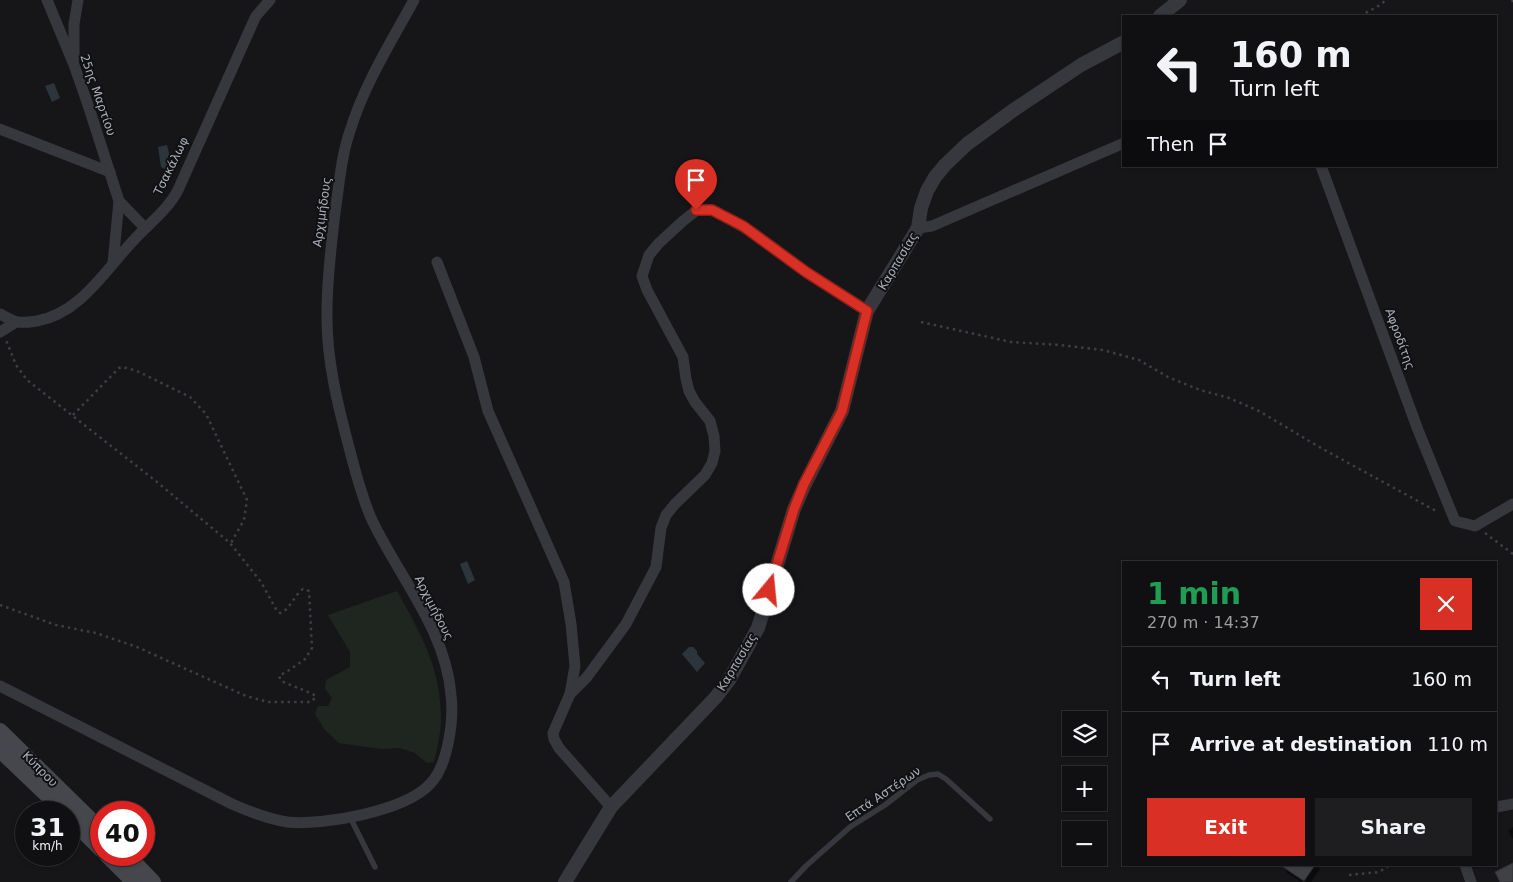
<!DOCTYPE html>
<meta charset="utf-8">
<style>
body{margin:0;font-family:"DejaVu Sans",sans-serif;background:#1e1e20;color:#f1f3f6;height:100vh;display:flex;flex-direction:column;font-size:19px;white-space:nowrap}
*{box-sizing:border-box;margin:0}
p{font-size:16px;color:#9c9d9f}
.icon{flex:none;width:28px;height:28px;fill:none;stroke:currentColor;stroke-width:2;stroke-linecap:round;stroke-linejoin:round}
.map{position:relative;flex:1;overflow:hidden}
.drawer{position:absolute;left:1122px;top:561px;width:375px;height:305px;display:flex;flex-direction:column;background:#101012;border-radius:0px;box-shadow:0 1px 4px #0004,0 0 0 1px #303032}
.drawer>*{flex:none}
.guide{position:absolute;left:1122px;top:15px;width:375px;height:152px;border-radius:0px;box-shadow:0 1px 4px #0004,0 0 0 1px #303032;background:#101012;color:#f1f3f6;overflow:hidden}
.buttons{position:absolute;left:1062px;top:711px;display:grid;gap:10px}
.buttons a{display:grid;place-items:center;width:45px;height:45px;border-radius:0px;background:#101012;box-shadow:0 1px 4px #0004,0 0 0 1px #303032;font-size:25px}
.speed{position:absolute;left:15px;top:801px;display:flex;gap:10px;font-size:25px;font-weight:700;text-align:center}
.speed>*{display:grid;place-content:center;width:65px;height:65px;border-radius:50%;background:#101012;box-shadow:0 1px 4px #0004,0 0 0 1px #303032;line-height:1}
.speed small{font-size:12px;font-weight:400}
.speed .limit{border:8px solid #d22;background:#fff;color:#111}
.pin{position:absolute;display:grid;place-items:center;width:42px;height:42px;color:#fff;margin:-51px -21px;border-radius:50% 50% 50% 0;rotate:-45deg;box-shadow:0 0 5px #0007}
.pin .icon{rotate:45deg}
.me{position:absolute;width:55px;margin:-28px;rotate:17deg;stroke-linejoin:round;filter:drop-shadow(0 0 4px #0008)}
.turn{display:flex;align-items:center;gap:18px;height:105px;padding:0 25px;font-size:22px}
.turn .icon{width:65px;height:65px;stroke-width:2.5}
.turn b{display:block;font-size:35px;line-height:42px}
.then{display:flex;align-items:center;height:48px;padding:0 25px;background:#0003;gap:10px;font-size:19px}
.round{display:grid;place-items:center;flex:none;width:52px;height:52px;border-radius:0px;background:#1e1e20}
.head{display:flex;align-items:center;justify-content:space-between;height:85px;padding:0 25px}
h1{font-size:30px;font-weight:700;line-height:38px;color:#1e9e55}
.action{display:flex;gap:10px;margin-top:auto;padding:10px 25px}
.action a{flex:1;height:58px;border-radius:0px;background:#d93025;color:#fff;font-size:20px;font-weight:700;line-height:58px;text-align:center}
.action a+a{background:#1e1e20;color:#f1f3f6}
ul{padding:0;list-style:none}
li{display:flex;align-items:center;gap:15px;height:65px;padding:0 25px;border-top:1px solid #303032}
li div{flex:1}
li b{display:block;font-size:19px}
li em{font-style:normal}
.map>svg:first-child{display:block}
</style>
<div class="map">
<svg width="1513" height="882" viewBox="0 0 1513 882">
<rect width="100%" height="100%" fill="#161618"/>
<!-- green -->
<path fill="#1e261f" d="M397,591C422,636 442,670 441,724C440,736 437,749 434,762L427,763L415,753L400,748L381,749L339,743L325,730L315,714L318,706H328L332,698L325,689L326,680L350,667V652L328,615Z"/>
<!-- water -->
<g fill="#2c353c">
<path d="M54,83L60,98L52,102L45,86Z"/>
<path d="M167,145L172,164L166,170L161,167L158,147Z"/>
<path d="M467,561L475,580L468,584L460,564Z"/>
<path d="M689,647H693L697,651V654L705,663L697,672L682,654Z"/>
</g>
<!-- shadow -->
<g fill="#0007">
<path d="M1513,827V839L1508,831Z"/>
<path d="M1285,865H1318L1320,869L1311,882H1301L1287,873L1284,867Z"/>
</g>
<!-- building -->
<g fill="#404145" stroke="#303034">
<path d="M1513,863V882H1500L1495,872Z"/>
<path d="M1280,865H1315L1304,881Z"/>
</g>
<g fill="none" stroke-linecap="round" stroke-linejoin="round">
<!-- path -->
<g stroke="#3d3f44" stroke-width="2.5" stroke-dasharray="2.5 4" stroke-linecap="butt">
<path d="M1512,0L1513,2"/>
<path d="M1360,16L1380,5L1386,0"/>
<path d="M921,322L1011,342L1060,345L1103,350L1139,360L1168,377L1200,390L1229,398L1259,411L1321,448L1438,512"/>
<path d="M73,415L119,368L123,367L137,371L190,397L206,414L247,500L244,520L231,543"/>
<path d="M1485,533L1513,554"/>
<path d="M0,605L56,625L96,633L137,647L246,696L268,702H311L316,697L313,694L281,681L279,676L291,669L305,659L312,648L309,591L303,589C294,595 290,610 280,613L277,611L261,582L230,543L157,482L27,380L16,365L6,340"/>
<path d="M1349,875L1379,872L1390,865"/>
</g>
<!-- service -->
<g stroke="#37383d" stroke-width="5.5">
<path d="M350,817L375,867"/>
<path d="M791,882L806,866L850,827L885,805L917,780L929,775L938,774L946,779L990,819"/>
</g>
<!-- minor -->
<g stroke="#37383d" stroke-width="11">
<path d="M47,0L74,65L88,105L119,201L113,263"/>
<path d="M74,58V24L78,0"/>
<path d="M0,129L110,172"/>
<path d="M1321,166L1418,430L1455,521L1475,526L1513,504"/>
<path d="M119,201L145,228"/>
<path d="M918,228L932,226L1124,143"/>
<path d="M437,262L474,357L488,411L564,582L571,624L575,666L570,694"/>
<path d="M0,314C6,317 12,321 18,322C24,323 30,322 37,321C80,313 104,272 132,242C147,225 168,210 178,190L250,29L256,16L270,0"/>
<path d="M0,332L16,322"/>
<path d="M0,686L232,804C250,812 268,819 287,822C323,826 405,811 430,784C448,766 454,720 451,695C446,630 399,577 372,520C362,498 356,474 350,451C338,406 326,359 327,312C327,279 331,246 335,213C339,186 341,157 350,131C364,85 391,42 414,0"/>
<path d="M611,807L559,748L554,739L553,733L570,694L587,677L626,624L656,567L661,528L666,515L675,504L705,475L712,463L715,451L714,436L710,421L695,402L689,391L686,379L683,357L647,290L642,276L649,255L659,243L683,221L697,210H712L752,232L806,272L867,311"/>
<path d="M1496,807L1513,804"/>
<path d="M1465,865L1471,882"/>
</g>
<!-- tertiary -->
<g stroke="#37383d" stroke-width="14">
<path d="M1160,16L1180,0"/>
<path d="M565,882L611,807L716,697L729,680L758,628L794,509L805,484L842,411L867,311L918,228L921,208L927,191L935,177L945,165L967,144L1015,109L1081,65L1124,42"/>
</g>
<!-- secondary -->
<g stroke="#45474d" stroke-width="16">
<path d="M0,731L101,830"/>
<path d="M0,750L65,812"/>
<path d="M69,817L101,849"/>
<path d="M107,855L134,882"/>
<path d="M127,855L153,882"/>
</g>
</g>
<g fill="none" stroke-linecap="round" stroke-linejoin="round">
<defs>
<path id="route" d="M696,210H712L743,226L806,272L867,311L842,411L804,484L794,509L769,590"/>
</defs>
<!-- route casing -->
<use href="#route" stroke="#8d1f18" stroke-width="12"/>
<!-- route -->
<use href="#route" stroke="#d93025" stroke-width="9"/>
</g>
<g text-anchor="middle" stroke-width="4" stroke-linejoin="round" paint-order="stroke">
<!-- street labels -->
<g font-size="12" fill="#a8adb8" stroke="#111113">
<text transform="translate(98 95) rotate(71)" y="4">25ης Μαρτίου</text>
<text transform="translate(171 166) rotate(-64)" y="4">Τσακάλωφ</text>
<text transform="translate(322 212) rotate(-82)" y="4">Αρχιμήδους</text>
<text transform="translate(898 261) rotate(-59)" y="4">Καρπασίας</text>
<text transform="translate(1400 339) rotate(70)" y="4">Αφροδίτης</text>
<text transform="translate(434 608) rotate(63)" y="4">Αρχιμήδους</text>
<text transform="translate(737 662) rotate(-59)" y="4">Καρπασίας</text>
<text transform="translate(40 769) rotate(45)" y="4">Κύπρου</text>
<text transform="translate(883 794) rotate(-34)" y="4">Επτά Αστέρων</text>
</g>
</g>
</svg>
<div class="buttons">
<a><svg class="icon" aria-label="layers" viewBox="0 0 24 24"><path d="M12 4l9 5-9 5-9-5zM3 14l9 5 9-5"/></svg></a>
<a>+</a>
<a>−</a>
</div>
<div class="speed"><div>31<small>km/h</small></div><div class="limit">40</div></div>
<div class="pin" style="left:696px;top:210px;background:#d93025"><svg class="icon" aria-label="arrive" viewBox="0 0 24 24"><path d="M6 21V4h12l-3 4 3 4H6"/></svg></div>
<svg class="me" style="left:769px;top:590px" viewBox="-20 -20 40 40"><circle r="19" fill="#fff"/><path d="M0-13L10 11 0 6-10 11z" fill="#d93025"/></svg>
<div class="guide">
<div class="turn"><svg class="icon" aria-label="left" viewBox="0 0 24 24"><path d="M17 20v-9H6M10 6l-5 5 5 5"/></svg><div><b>160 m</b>Turn left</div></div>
<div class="then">Then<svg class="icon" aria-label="arrive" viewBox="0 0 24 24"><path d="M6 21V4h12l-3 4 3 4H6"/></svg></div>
</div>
<section class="drawer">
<div class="head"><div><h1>1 min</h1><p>270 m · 14:37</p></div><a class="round" style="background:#d93025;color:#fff"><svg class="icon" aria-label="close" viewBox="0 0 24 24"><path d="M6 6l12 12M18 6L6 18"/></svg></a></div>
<ul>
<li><svg class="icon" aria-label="left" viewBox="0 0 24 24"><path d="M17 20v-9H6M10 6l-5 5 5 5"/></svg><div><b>Turn left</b></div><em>160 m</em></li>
<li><svg class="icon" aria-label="arrive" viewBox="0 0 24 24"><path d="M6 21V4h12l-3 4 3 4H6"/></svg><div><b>Arrive at destination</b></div><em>110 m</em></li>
</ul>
<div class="action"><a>Exit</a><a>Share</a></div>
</section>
</div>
